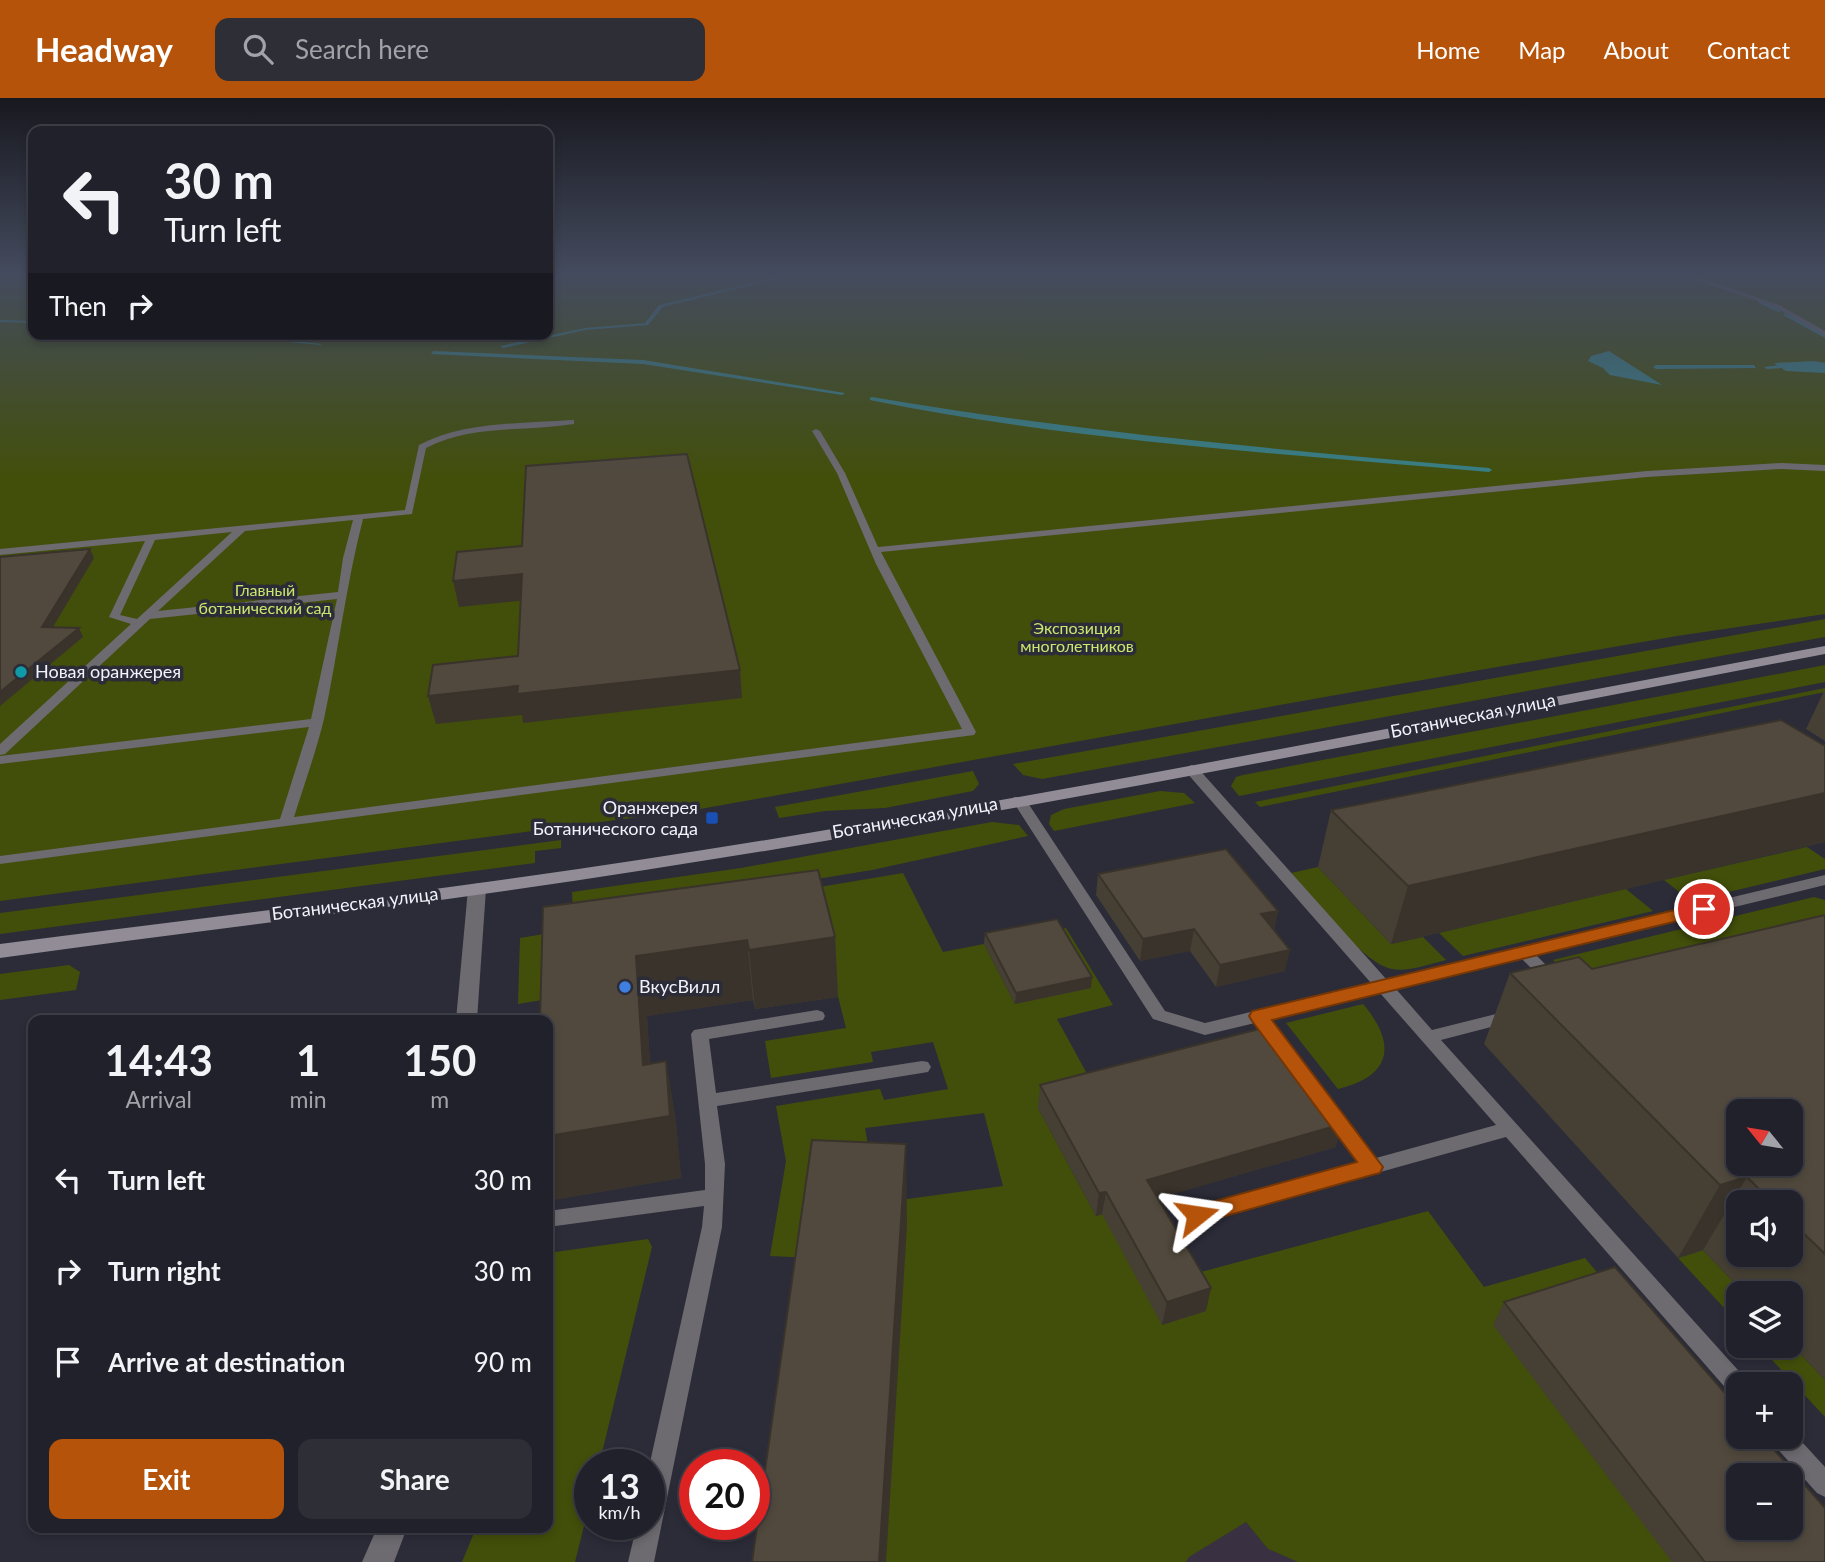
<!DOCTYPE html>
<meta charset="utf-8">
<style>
body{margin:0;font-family:Lato,sans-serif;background:#2d2e36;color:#f1f3f6;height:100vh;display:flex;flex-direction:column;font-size:26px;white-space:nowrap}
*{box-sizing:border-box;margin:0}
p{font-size:23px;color:#a2a3a8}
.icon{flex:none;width:38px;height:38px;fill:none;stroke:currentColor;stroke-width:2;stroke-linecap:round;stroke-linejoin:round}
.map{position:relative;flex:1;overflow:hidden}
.sheet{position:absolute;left:28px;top:917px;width:525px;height:518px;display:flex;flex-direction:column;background:#20212a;border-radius:14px;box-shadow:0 4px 10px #0003,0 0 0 2px #3d3e47}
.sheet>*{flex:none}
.guide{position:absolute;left:28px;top:28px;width:525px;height:214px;border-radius:14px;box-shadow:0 4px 10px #0003,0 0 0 2px #3d3e47;background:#20212a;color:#f1f3f6;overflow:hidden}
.needle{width:46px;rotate:300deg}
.fabs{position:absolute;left:1726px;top:1001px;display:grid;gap:14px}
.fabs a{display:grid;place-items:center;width:77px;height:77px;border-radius:14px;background:#20212a;box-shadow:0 4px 10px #0003,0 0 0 2px #3d3e47;font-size:35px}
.speed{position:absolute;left:574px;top:1351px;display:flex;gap:14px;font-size:35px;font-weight:700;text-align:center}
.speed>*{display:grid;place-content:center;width:91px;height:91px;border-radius:50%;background:#20212a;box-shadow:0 4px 10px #0003,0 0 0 2px #3d3e47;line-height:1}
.speed small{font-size:18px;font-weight:400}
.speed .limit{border:10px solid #d22;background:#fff;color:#111}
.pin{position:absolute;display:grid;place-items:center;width:60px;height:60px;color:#fff;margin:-30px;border:4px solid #fff;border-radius:50%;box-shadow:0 2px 7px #0007}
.me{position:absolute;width:77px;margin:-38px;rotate:75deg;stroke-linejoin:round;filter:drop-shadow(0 0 5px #0008)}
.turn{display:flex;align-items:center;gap:24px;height:147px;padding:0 21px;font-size:32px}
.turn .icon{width:91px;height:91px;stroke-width:2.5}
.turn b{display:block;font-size:49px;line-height:60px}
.then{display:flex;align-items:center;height:66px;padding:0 21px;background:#0003;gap:14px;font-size:26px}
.eta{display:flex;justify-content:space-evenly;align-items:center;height:119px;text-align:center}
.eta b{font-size:42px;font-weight:700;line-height:49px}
.action{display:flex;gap:14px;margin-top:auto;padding:14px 21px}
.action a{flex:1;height:80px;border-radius:14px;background:#b45309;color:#fff;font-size:28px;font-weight:700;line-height:80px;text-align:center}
.action a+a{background:#2d2e36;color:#f1f3f6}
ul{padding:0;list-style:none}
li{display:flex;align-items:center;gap:21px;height:91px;padding:0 21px}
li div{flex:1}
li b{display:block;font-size:26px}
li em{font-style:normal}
header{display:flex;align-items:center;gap:42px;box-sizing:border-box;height:98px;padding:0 35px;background:#b45309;color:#fff}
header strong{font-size:33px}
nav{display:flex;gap:38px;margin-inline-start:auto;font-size:24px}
.search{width:490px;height:63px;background:#2d2e36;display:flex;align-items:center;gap:18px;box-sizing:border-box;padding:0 24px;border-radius:14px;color:#a2a3a8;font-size:26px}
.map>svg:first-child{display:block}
</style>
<header>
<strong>Headway</strong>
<div class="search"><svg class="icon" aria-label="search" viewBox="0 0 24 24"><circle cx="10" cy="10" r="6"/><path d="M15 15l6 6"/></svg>Search here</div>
<nav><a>Home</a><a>Map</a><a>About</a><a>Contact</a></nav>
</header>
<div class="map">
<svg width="1825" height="1464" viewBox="0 0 1825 1464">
<rect width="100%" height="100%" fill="#2b2c38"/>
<!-- commercial -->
<path fill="#393141" d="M1246,1424L1268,1451L1298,1464H1186L1188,1459Z"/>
<!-- green -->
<g fill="#424f0a" fill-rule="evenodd">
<path d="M0,176H33V236H548V176H1825V516L1677,538L1353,594L700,711L0,803Z"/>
<path d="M1825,521V539L1042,681L1023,677L1013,666Z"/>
<path d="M1825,567V584L1239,698L1231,688L1236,679L1243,677Z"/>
<path d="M1825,590V594L1260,709L1255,704Z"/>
<path d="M973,673L979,686L973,693L885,710L825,713L779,720L775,709Z"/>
<path d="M1160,693L1184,695L1195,705L1054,733L1049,726L1051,717L1064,711Z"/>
<path d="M992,724L1019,727L1028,738L872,772L586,819L573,815L572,794L741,770Z"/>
<path d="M561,742V750L535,753V765L0,836V815Z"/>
<path d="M1807,749L1825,761V771L1691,803L1664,782Z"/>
<path d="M1318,769L1391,846L1423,839L1446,862C1429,866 1410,874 1392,871C1363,866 1312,799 1291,775Z"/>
<path d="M903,775L943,854L984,846L1015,906L1056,832L1066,830L1113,907L1057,921L1097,994L1038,1010L1096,1118L1102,1116L1186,1178L1428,1113L1484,1189L1585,1160L1766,1377H1738V1430H1790L1825,1464H1298L1268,1451L1246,1424L1189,1459L1186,1464H886L813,1160L770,1158L786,1063L776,1008L880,991L884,1002L948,991L933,944L871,954L873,964L771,980L765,943L846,930L821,831L772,797ZM984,1015L1003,1088L878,1105L865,1030Z"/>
<path d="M1626,791L1653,813L1463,858L1439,835Z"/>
<path d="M1814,799L1825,802V830L1577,886L1553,862Z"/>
<path d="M544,836L542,902L518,906L520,840Z"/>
<path d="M69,867L80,874L76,892L0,902V876Z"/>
<path d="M1363,906C1397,946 1392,978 1338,991L1286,925Z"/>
<path d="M648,1141L652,1149L599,1367H590V1404L575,1464H462L476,1430H548V1155Z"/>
<path d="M1703,1152L1744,1195H1738V1225L1678,1160Z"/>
<path d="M1790,1245L1825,1282V1319L1759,1248H1790Z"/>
</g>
<!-- water -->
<g fill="#388085">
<path d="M1609,253L1662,287L1610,277L1603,270L1588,263L1591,258Z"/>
<path d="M1814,263L1825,265V275L1786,273L1774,265Z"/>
</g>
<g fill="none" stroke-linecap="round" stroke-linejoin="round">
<!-- stream -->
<g fill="#388085" fill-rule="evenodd">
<path d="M791,176H797L663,209L648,227L585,232L503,250L500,248L585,230L645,225L659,207Z"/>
<path d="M1759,203H1763L1782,213L1778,214L1759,205Z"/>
<path d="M1785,215L1825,237V240L1783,217Z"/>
<path d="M0,222L33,223V225L0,224Z"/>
<path d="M205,236H226L322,246L320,247Z"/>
<path d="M433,253L643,262L845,295L842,297L643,266L431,256Z"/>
<path d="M1754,267L1756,270L1656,271L1653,269L1656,267Z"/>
<path d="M1780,267L1782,270L1767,271L1764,269Z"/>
<path d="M872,299C1076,334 1282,352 1489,370L1492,372L1489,374C1284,356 1072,343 870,302V300Z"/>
</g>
<!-- service -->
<g fill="#6d6a70" fill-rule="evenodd">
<path d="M1680,176H1688L1779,207L1825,233V238L1775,209Z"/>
<path d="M571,322H574V326C524,334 472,326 426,350L412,416L363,421C346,487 338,555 324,621C316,654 304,687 294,719L962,631L876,466L837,375L812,333L816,331L820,333L845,375L878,449L1647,373L1782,365L1825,367V373L1782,371L1647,379L881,454L976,634L974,637L0,766V758L280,721L309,629L0,666V658L311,621L337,501L150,521L5,656L0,657V646L131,526L109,519L145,443L0,457V451L405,412L419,347C465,323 520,326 571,322ZM353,422L343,460L338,494L158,513L245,433ZM232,434L137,521L120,517L155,442Z"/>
<path d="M1191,667L1196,668L1387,882L1825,777V787L1536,857L1561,882L1559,886H1547L1521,860L1396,891L1432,932L1512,912L1518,914L1520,918L1518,922L1441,942L1746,1281L1748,1286H1738V1298L1730,1295L1506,1039L1197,1125L1190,1123L1187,1117L1190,1111L1197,1109L1358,1065L1322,1014L1325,1009L1331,1007L1337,1009L1376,1060L1496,1027L1380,895L1270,921L1296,956L1293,960L1287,962L1281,960L1255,925L1205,937L1153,921L1012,702L1014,699H1024L1165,913L1205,925L1371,885L1186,674L1184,671Z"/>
<path d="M817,912L823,914L825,918L823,922L709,941L716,995L922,963L928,964L931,969L928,974L922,975L717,1008L725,1066L722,1129L654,1464H628L637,1426H649V1369L702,1129L704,1108L548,1129V1113L705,1092V1066L691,936L694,932Z"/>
<path d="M1790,1331L1825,1369V1399L1817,1395L1774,1347L1771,1339H1790Z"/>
</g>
<!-- tertiary -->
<g fill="#6d6a70" fill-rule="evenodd">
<path d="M477,785L486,791L477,922H456L468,791Z"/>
<path d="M377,1430H407L394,1464H362Z"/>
</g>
<!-- secondary -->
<path fill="#918c96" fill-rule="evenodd" d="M1825,548V556C1432,631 1040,711 645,772C431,806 215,830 0,860V846C215,818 431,794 645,761C1040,701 1432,621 1825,548Z"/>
</g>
<!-- wall -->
<g fill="#463f34" fill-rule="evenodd">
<path d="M1825,591V643L1806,631Z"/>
<path d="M1825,648V744L1391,846L1318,769L1331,712Z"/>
<path d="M1098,776L1278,813L1274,831L1285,873L1216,889L1190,853L1140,863L1096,797Z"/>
<path d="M543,809L835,839L838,899L755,911L753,902L647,918L650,966L666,963L676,1025L681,1080L553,1102L548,1084V922Z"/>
<path d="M1825,817V1282L1790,1245V1195H1744L1703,1152L1678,1160L1484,946L1510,875L1592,871ZM1738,1104H1790V1157H1738Z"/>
<path d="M985,835L1091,890L1015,906L984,846Z"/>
<path d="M1040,987L1336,1049L1158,1100L1206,1213L1162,1227L1102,1116L1096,1118L1038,1010Z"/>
<path d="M1504,1204L1825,1464H1672L1493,1227Z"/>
</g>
<!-- shaded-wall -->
<g fill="#39332b">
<path d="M90,451L94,460L47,539L42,529Z"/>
<path d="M522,476L527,502L459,509L453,483Z"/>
<path d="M79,530L83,539L0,608V594Z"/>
<path d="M740,572L742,600L523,625L522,617L436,626L428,598L518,588Z"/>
<path d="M1825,695V744L1391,846L1408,788Z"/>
<path d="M1278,813L1273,834L1261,816Z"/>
<path d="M1194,831L1190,853L1140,863L1143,841Z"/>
<path d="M835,839L838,899L755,911L749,852Z"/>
<path d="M747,842L753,902L647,918L653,1021L666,963L676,1025L681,1080L553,1102L548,1084V1038L636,858Z"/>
<path d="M1290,852L1285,873L1216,889L1220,867Z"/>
<path d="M1092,879L1091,890L1015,906L1016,895Z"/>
<path d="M1342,1026L1336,1049L1143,1105L1147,1082Z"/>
<path d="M906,1046L907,1128L886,1464H879Z"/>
<path d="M1747,1079L1703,1152L1678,1160L1720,1087Z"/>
<path d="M1106,1094L1102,1116L1096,1118L1099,1095Z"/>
<path d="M1211,1190L1206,1213L1162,1227L1167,1204Z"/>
</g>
<!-- building -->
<g fill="#51493d" stroke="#39332b" stroke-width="2" fill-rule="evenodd">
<path d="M687,356L740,572L517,596L518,588L428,598L433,567L518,558L522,476L453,483L457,454L522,448L526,368Z"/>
<path d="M90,451L42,529L79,530L0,594V459Z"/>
<path d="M1781,622L1825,648V695L1408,788L1331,712Z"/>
<path d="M1226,751L1278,813L1261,816L1290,852L1220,867L1194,831L1143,841L1098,776Z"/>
<path d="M818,772L835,839L749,852L747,842L636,858L643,967L666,963L670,1018L548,1038V922H540L543,809Z"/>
<path d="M1825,817V1156L1790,1122V1104H1772L1747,1079L1720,1087L1510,875L1579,859L1592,871ZM1738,1013H1790V1066H1738Z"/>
<path d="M1057,821L1092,879L1016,895L985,835Z"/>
<path d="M1267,929L1342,1026L1147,1082L1211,1190L1167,1204L1106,1094L1099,1095L1040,987Z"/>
<path d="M812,1042L906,1046L879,1464H752Z"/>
<path d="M1615,1169L1738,1310V1339H1763L1825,1410V1464H1705L1504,1204ZM1738,1377H1790V1430H1738Z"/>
</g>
<!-- sky -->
<linearGradient id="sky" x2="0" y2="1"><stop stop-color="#18181f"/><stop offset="0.46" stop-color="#444b5e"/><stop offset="1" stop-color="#444b5e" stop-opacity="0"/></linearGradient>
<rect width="1825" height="381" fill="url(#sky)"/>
<!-- route -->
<path fill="#b45309" stroke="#753606" stroke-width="2" d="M1704,805L1710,807L1713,811L1710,815L1272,922L1383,1069L1380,1075L1372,1077L1197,1126L1189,1123L1186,1117L1189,1110L1357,1064L1252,923L1249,918L1252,913Z"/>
<!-- markers -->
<circle fill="#0f9aa8" stroke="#2b2c38" stroke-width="2.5" cx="21" cy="574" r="7"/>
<rect fill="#1a4fb4" stroke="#2b2c38" stroke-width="2.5" x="705" y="713" width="14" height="14" rx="3.5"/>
<circle fill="#3f7fe0" stroke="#2b2c38" stroke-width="2.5" cx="625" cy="889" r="7"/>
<g text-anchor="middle" stroke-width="7" stroke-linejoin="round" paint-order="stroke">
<!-- far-park labels -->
<g font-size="16" fill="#cbe76f" stroke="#2b2c38">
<text x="265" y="498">Главный<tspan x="265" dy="18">ботанический сад</tspan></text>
<text x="1077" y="536">Экспозиция<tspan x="1077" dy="18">многолетников</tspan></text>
</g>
<!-- poi labels -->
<g font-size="18" fill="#f1f2fa" stroke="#2b2c38" text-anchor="start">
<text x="35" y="580">Новая оранжерея</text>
<text x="698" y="716" text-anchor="end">Оранжерея<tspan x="698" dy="21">Ботанического сада</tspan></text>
<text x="639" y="895">ВкусВилл</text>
</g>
<!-- street labels -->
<g font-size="18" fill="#f1f2fa" stroke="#2b2c38">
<text transform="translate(1473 618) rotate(-11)" y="6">Ботаническая улица</text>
<text transform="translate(915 720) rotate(-10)" y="6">Ботаническая улица</text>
<text transform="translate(355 806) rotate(-7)" y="6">Ботаническая улица</text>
</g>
</g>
</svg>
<div class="fabs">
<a><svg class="needle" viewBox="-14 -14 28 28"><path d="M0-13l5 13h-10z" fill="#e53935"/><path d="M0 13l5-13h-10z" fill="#a2a3a8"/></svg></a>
<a><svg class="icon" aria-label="sound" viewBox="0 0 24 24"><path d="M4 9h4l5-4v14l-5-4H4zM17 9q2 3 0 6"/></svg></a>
<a><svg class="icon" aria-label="layers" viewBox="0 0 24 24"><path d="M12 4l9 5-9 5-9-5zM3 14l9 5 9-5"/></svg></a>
<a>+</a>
<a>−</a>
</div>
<div class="speed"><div>13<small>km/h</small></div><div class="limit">20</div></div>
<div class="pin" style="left:1704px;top:811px;background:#d93025"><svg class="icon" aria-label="arrive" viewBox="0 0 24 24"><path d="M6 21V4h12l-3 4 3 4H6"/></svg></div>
<svg class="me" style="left:1197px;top:1117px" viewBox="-20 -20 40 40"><path d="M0-17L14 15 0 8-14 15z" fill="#b45309" stroke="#fff" stroke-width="4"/></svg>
<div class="guide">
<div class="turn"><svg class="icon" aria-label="left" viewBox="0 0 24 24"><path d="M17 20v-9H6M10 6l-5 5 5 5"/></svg><div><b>30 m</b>Turn left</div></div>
<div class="then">Then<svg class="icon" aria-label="right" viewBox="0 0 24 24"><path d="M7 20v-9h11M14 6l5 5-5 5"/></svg></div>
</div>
<section class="sheet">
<div class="eta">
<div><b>14:43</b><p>Arrival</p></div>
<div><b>1</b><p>min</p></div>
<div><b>150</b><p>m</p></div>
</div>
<ul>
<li><svg class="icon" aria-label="left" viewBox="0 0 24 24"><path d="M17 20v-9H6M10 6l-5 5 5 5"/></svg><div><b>Turn left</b></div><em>30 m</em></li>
<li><svg class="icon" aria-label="right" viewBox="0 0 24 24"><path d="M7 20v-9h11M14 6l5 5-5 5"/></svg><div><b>Turn right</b></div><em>30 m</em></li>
<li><svg class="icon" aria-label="arrive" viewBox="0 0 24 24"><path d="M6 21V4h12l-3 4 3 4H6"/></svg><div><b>Arrive at destination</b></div><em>90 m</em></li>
</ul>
<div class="action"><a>Exit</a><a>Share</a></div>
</section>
</div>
